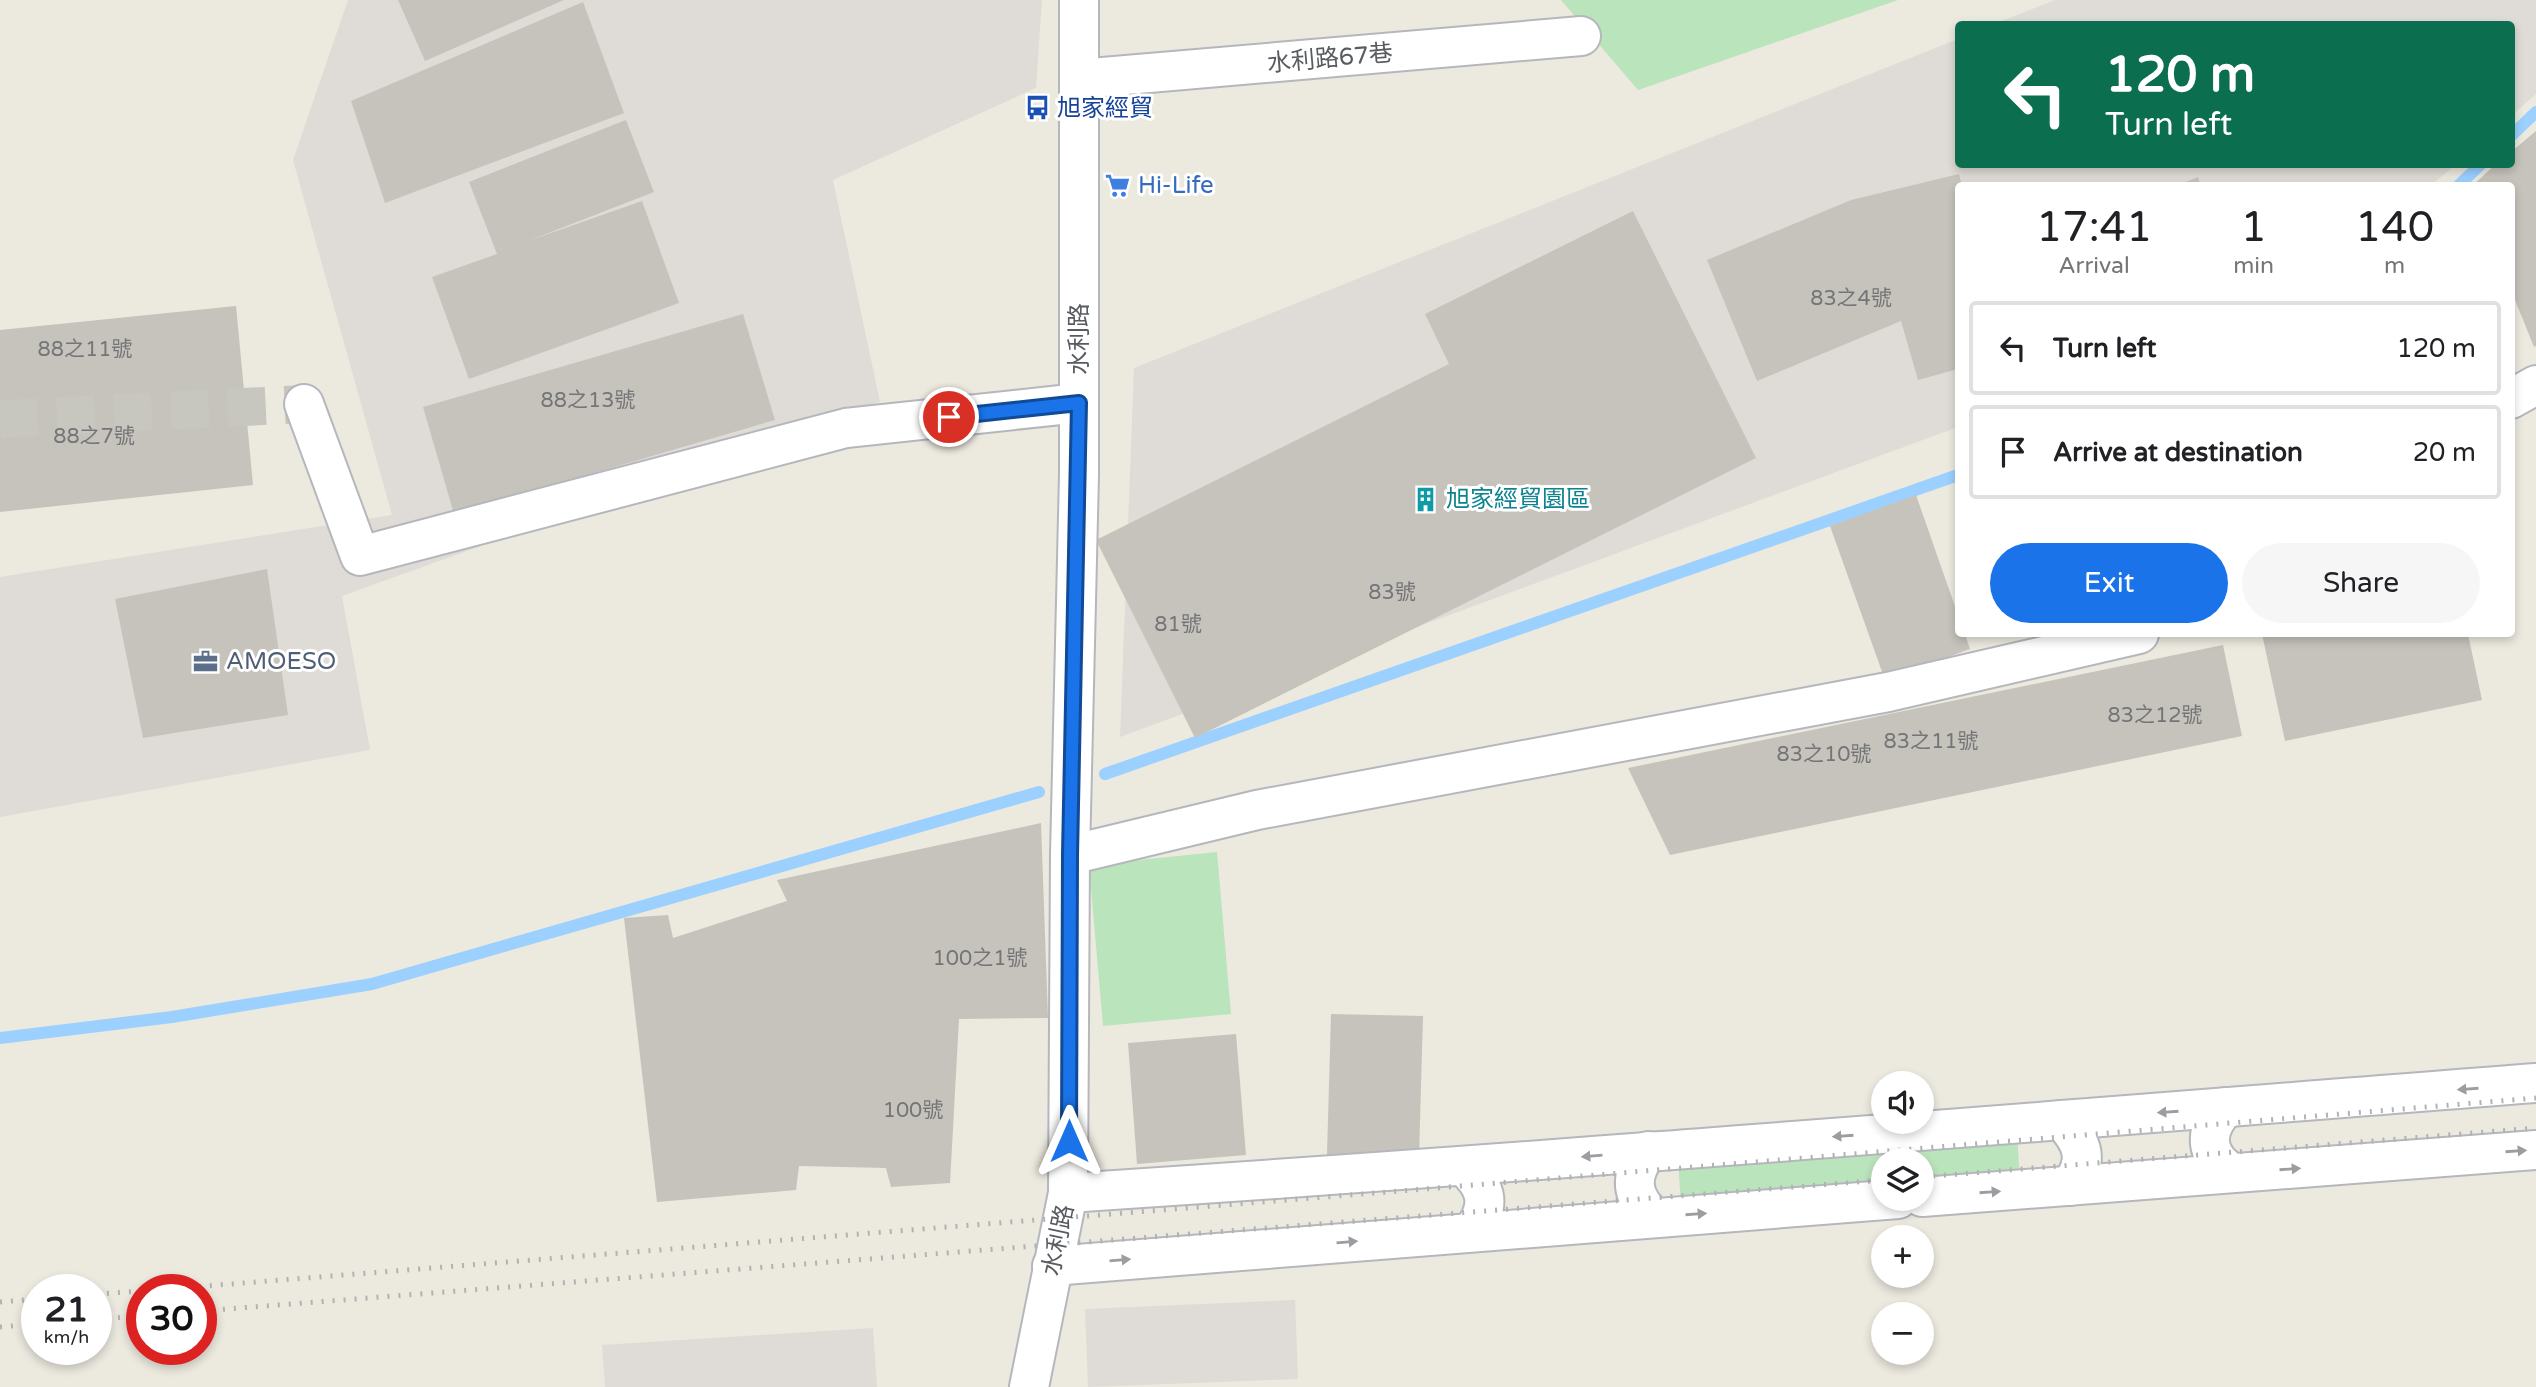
<!DOCTYPE html>
<meta charset="utf-8">
<style>
body{margin:0;font-family:"Varela Round","Noto Sans TC",sans-serif;background:#f6f6f6;color:#202124;height:100vh;display:flex;flex-direction:column;font-size:26px;white-space:nowrap}
*{box-sizing:border-box;margin:0}
p{font-size:23px;color:#757577}
.icon{flex:none;width:38px;height:38px;fill:none;stroke:currentColor;stroke-width:2;stroke-linecap:round;stroke-linejoin:round}
.map{position:relative;flex:1;overflow:hidden}
.drawer{position:absolute;left:1955px;top:182px;width:560px;height:455px;display:flex;flex-direction:column;background:#fff;border-radius:7px;box-shadow:0 4px 10px #0003}
.drawer>*{flex:none}
.guide{position:absolute;left:1955px;top:21px;width:560px;height:147px;border-radius:7px;box-shadow:0 4px 10px #0003;background:#0b6e4f;color:#fff;overflow:hidden}
.tools{position:absolute;left:1871px;top:1071px;display:grid;gap:14px}
.tools a{display:grid;place-items:center;width:63px;height:63px;border-radius:50%;background:#fff;box-shadow:0 4px 10px #0003;font-size:35px}
.speed{position:absolute;left:21px;top:1274px;display:flex;gap:14px;font-size:35px;font-weight:700;text-align:center}
.speed>*{display:grid;place-content:center;width:91px;height:91px;border-radius:50%;background:#fff;box-shadow:0 4px 10px #0003;line-height:1}
.speed small{font-size:18px;font-weight:400}
.speed .limit{border:10px solid #d22;background:#fff;color:#111}
.pin{position:absolute;display:grid;place-items:center;width:60px;height:60px;color:#fff;margin:-30px;border:4px solid #fff;border-radius:50%;box-shadow:0 2px 7px #0007}
.me{position:absolute;width:77px;margin:-38px;rotate:0deg;stroke-linejoin:round;filter:drop-shadow(0 0 5px #0008)}
.turn{display:flex;align-items:center;gap:24px;height:147px;padding:0 35px;font-size:32px}
.turn .icon{width:91px;height:91px;stroke-width:2.5}
.turn b{display:block;font-size:49px;line-height:60px}
.eta{display:flex;justify-content:space-evenly;align-items:center;height:119px;text-align:center}
.eta b{font-size:42px;font-weight:600;line-height:49px}
.cta{display:flex;gap:14px;margin-top:auto;padding:14px 35px}
.cta a{flex:1;height:80px;border-radius:42px;background:#1a73e8;color:#fff;font-size:28px;font-weight:600;line-height:80px;text-align:center}
.cta a+a{background:#f6f6f6;color:#202124}
ul{padding:0;list-style:none}
li{display:flex;align-items:center;gap:21px;height:94px;margin:0 14px 10px;padding:0 21px;border:4px solid #e0e0e0;border-radius:7px}
li div{flex:1}
li b{display:block;font-size:26px}
li em{font-style:normal}
.map>svg:first-child{display:block}
</style>
<div class="map">
<svg width="2536" height="1387" viewBox="0 0 2536 1387">
<rect width="100%" height="100%" fill="#ece9df"/>
<!-- industrial -->
<g fill="#dfdcd7">
<path d="M348,0H1042L1036,88L833,180L880,402L342,596L370,750L0,817V577L392,515L293,160Z"/>
<path d="M2055,0H2536V94L2511,116V24H1994Z"/>
<path d="M1958,39V164L2455,165L2430,186H1958V427L1120,737L1134,368Z"/>
<path d="M1295,1300L1298,1379L1088,1387L1085,1309Z"/>
<path d="M873,1328L877,1387H605L602,1345Z"/>
</g>
<!-- green -->
<g fill="#bae4bb">
<path d="M1561,0H1898L1638,90Z"/>
<path d="M1217,852L1231,1014L1103,1026L1089,865Z"/>
<path d="M2017,1132L2020,1182L1922,1190V1160H1883V1193L1681,1207L1678,1158Z"/>
</g>
<g fill="none" stroke-linecap="round" stroke-linejoin="round">
<!-- stream -->
<g stroke="#9bd0ff" stroke-width="12">
<path d="M2511,136L2536,112"/>
<path d="M2458,186L2481,164"/>
<path d="M1105,774L1958,475"/>
<path d="M0,1038L172,1017L372,984L1039,792"/>
</g>
</g>
<!-- building -->
<g fill="#c6c3bc">
<path d="M398,0H564L425,61Z"/>
<path d="M583,2L624,113L385,203L351,101Z"/>
<path d="M626,120L654,192L528,241L642,201L679,303L469,379L432,277L497,254L469,182Z"/>
<path d="M2536,131V346L2534,347L2511,290V186H2472L2496,164H2511V152Z"/>
<path d="M1959,174L1962,186H1958V369L1918,380L1901,321L1757,381L1707,260L1851,200Z"/>
<path d="M2198,177L2201,186H2178V185Z"/>
<path d="M1633,211L1756,458L1195,738L1096,540L1449,364L1425,314Z"/>
<path d="M236,306L253,485L0,512V330Z"/>
<path d="M743,314L775,420L454,514L423,407Z"/>
<path d="M1916,495L1958,615V634H1965L1970,649L1885,680L1830,526Z"/>
<path d="M267,569L288,715L143,738L115,599Z"/>
<path d="M2262,634H2468L2482,700L2285,741Z"/>
<path d="M2223,645L2242,736L1670,855L1628,768Z"/>
<path d="M1041,823L1048,1018L959,1019L950,1183L891,1187L886,1168L799,1166L796,1190L657,1202L624,918L668,915L673,938L787,901L777,880Z"/>
<path d="M1331,1014L1423,1016L1419,1157L1327,1155Z"/>
<path d="M1236,1034L1246,1155L1137,1164L1128,1043Z"/>
</g>
<g fill="none" stroke-linecap="round" stroke-linejoin="round">
<!-- minor-tunnel -->
<path stroke="#c7c6bf" stroke-width="38" stroke-dasharray="38 19" stroke-linecap="butt" d="M0,419L304,404"/>
<defs>
<g id="minor">
<path d="M1079,79L1581,36"/>
<path d="M2511,399L2536,385"/>
<path d="M304,404L360,556L846,428L1079,403"/>
<path d="M1070,855L1257,810L1888,692L2139,634"/>
<path d="M2226,1107C2203,1131 2204,1155 2232,1173"/>
<path d="M2062,1120C2083,1143 2090,1160 2070,1186"/>
<path d="M1648,1151C1629,1176 1630,1195 1653,1217"/>
<path d="M1465,1167C1488,1189 1491,1206 1472,1232"/>
<path d="M1068,1193C1558,1161 2047,1121 2536,1083"/>
<path d="M1922,1197L2536,1150"/>
<path d="M1052,1266L1898,1199"/>
<path d="M1029,1387L1068,1193L1070,855L1079,474V0"/>
</g>
</defs>
<!-- minor casing -->
<use href="#minor" stroke="#b5b7bc" stroke-width="42"/>
<!-- minor -->
<use href="#minor" stroke="#fff" stroke-width="38"/>
<!-- rail -->
<g stroke="#b1b2b2" stroke-width="5" stroke-dasharray="2 9" stroke-linecap="butt">
<path d="M1922,1177L2536,1128"/>
<path d="M155,1290L1388,1192L2536,1098"/>
<path d="M96,1294L142,1291"/>
<path d="M0,1302L37,1299"/>
<path d="M201,1311L1883,1180"/>
<path d="M96,1319L142,1316"/>
<path d="M0,1327L37,1324"/>
</g>
</g>
<!-- one-way arrows -->
<defs><path id="oneway-solid" d="M-6-.8H1V-3.2L6.5 0L1 3.2V.8H-6Z" transform="scale(1.75)"/></defs>
<g fill="#9b9da0">
<use href="#oneway-solid" transform="translate(2468 1089) rotate(176)"/>
<use href="#oneway-solid" transform="translate(2168 1112) rotate(176)"/>
<use href="#oneway-solid" transform="translate(1843 1136) rotate(176)"/>
<use href="#oneway-solid" transform="translate(2516 1151) rotate(-4)"/>
<use href="#oneway-solid" transform="translate(1592 1156) rotate(175)"/>
<use href="#oneway-solid" transform="translate(2290 1169) rotate(-4)"/>
<use href="#oneway-solid" transform="translate(1990 1192) rotate(-4)"/>
<use href="#oneway-solid" transform="translate(1696 1214) rotate(-4)"/>
<use href="#oneway-solid" transform="translate(1347 1242) rotate(-5)"/>
<use href="#oneway-solid" transform="translate(1120 1260) rotate(-5)"/>
</g>
<g fill="none" stroke-linecap="round" stroke-linejoin="round">
<defs>
<path id="route" d="M949,417L1079,403L1070,855L1069,1141"/>
</defs>
<!-- route casing -->
<use href="#route" stroke="#114b97" stroke-width="18"/>
<!-- route -->
<use href="#route" stroke="#1a73e8" stroke-width="12"/>
</g>
<!-- icons -->
<defs>
<symbol id="bus-bare" viewBox="-9 -9 18 18"><path d="M-5-6H5V4H4V6H2V4H-2V6H-4V4H-5ZM-3.5-4V0h7V-4ZM-3.5 1.2v1.5H-2V1.2ZM2 1.2v1.5H3.5V1.2Z" fill="#1a4fb4" stroke="#fff" stroke-width="2.5" paint-order="stroke"/></symbol>
<symbol id="supermarket-bare" viewBox="-9 -9 18 18"><path d="M-6-5.5h2.5l.6 2H6L4.5 2H-2.5L-4.4-4H-6ZM-1.5 3.2a1.3 1.3 0 1 0 .1 0ZM3 3.2a1.3 1.3 0 1 0 .1 0Z" fill="#3f7fe0" stroke="#fff" stroke-width="2.5" paint-order="stroke"/></symbol>
<symbol id="building-bare" viewBox="-9 -9 18 18"><path d="M-4-6H4V6H1V3H-1V6H-4ZM-2.5-4.3h1.7v1.8h-1.7ZM.8-4.3h1.7v1.8H.8ZM-2.5-1h1.7V.8h-1.7ZM.8-1h1.7V.8H.8Z" fill="#0f9aa8" stroke="#fff" stroke-width="2.5" paint-order="stroke"/></symbol>
<symbol id="office-bare" viewBox="-9 -9 18 18"><path d="M-6-3h4V-5.5h4V-3h4V5H-6ZM-1-4.5V-3h2v-1.5ZM-6 0V1H6V0Z" fill="#5c6f8a" stroke="#fff" stroke-width="2.5" paint-order="stroke"/></symbol>
</defs>
<g fill-rule="evenodd">
<use href="#bus-bare" x="1020" y="90" width="35" height="35"/>
<use href="#supermarket-bare" x="1100" y="168" width="35" height="35"/>
<use href="#building-bare" x="1408" y="482" width="35" height="35"/>
<use href="#office-bare" x="188" y="644" width="35" height="35"/>
</g>
<g text-anchor="middle" stroke-width="6" stroke-linejoin="round" paint-order="stroke">
<!-- number labels -->
<g font-size="21" fill="#747577">
<text x="1851" y="305">83之4號</text>
<text x="85" y="356">88之11號</text>
<text x="588" y="407">88之13號</text>
<text x="94" y="443">88之7號</text>
<text x="1392" y="599">83號</text>
<text x="1178" y="631">81號</text>
<text x="2155" y="722">83之12號</text>
<text x="1931" y="748">83之11號</text>
<text x="1824" y="761">83之10號</text>
<text x="980" y="965">100之1號</text>
<text x="913" y="1117">100號</text>
</g>
<!-- street labels -->
<g font-size="24" fill="#585b60" stroke="#fff">
<text transform="translate(1330 58) rotate(-5)" y="8">水利路67巷</text>
<text transform="translate(1079 339) rotate(-90)" y="8">水利路</text>
<text transform="translate(1058 1240) rotate(-78)" y="8">水利路</text>
</g>
<!-- transit labels -->
<g font-size="24" fill="#164399" stroke="#fff" text-anchor="start">
<text x="1057" y="116">旭家經貿</text>
</g>
<!-- shop labels -->
<g font-size="24" fill="#366cbe" stroke="#fff" text-anchor="start">
<text x="1138" y="193">Hi-Life</text>
</g>
<!-- culture labels -->
<g font-size="24" fill="#0d838f" stroke="#fff" text-anchor="start">
<text x="1446" y="507">旭家經貿園區</text>
</g>
<!-- service labels -->
<g font-size="24" fill="#4e5e75" stroke="#fff" text-anchor="start">
<text x="226" y="669">AMOESO</text>
</g>
</g>
</svg>
<div class="tools">
<a><svg class="icon" aria-label="sound" viewBox="0 0 24 24"><path d="M4 9h4l5-4v14l-5-4H4zM17 9q2 3 0 6"/></svg></a>
<a><svg class="icon" aria-label="layers" viewBox="0 0 24 24"><path d="M12 4l9 5-9 5-9-5zM3 14l9 5 9-5"/></svg></a>
<a>+</a>
<a>−</a>
</div>
<div class="speed"><div>21<small>km/h</small></div><div class="limit">30</div></div>
<div class="pin" style="left:949px;top:417px;background:#d93025"><svg class="icon" aria-label="arrive" viewBox="0 0 24 24"><path d="M6 21V4h12l-3 4 3 4H6"/></svg></div>
<svg class="me" style="left:1069px;top:1141px" viewBox="-20 -20 40 40"><path d="M0-17L14 15 0 8-14 15z" fill="#1a73e8" stroke="#fff" stroke-width="4"/></svg>
<div class="guide">
<div class="turn"><svg class="icon" aria-label="left" viewBox="0 0 24 24"><path d="M17 20v-9H6M10 6l-5 5 5 5"/></svg><div><b>120 m</b>Turn left</div></div>
</div>
<section class="drawer">
<div class="eta">
<div><b>17:41</b><p>Arrival</p></div>
<div><b>1</b><p>min</p></div>
<div><b>140</b><p>m</p></div>
</div>
<ul>
<li><svg class="icon" aria-label="left" viewBox="0 0 24 24"><path d="M17 20v-9H6M10 6l-5 5 5 5"/></svg><div><b>Turn left</b></div><em>120 m</em></li>
<li><svg class="icon" aria-label="arrive" viewBox="0 0 24 24"><path d="M6 21V4h12l-3 4 3 4H6"/></svg><div><b>Arrive at destination</b></div><em>20 m</em></li>
</ul>
<div class="cta"><a>Exit</a><a>Share</a></div>
</section>
</div>
